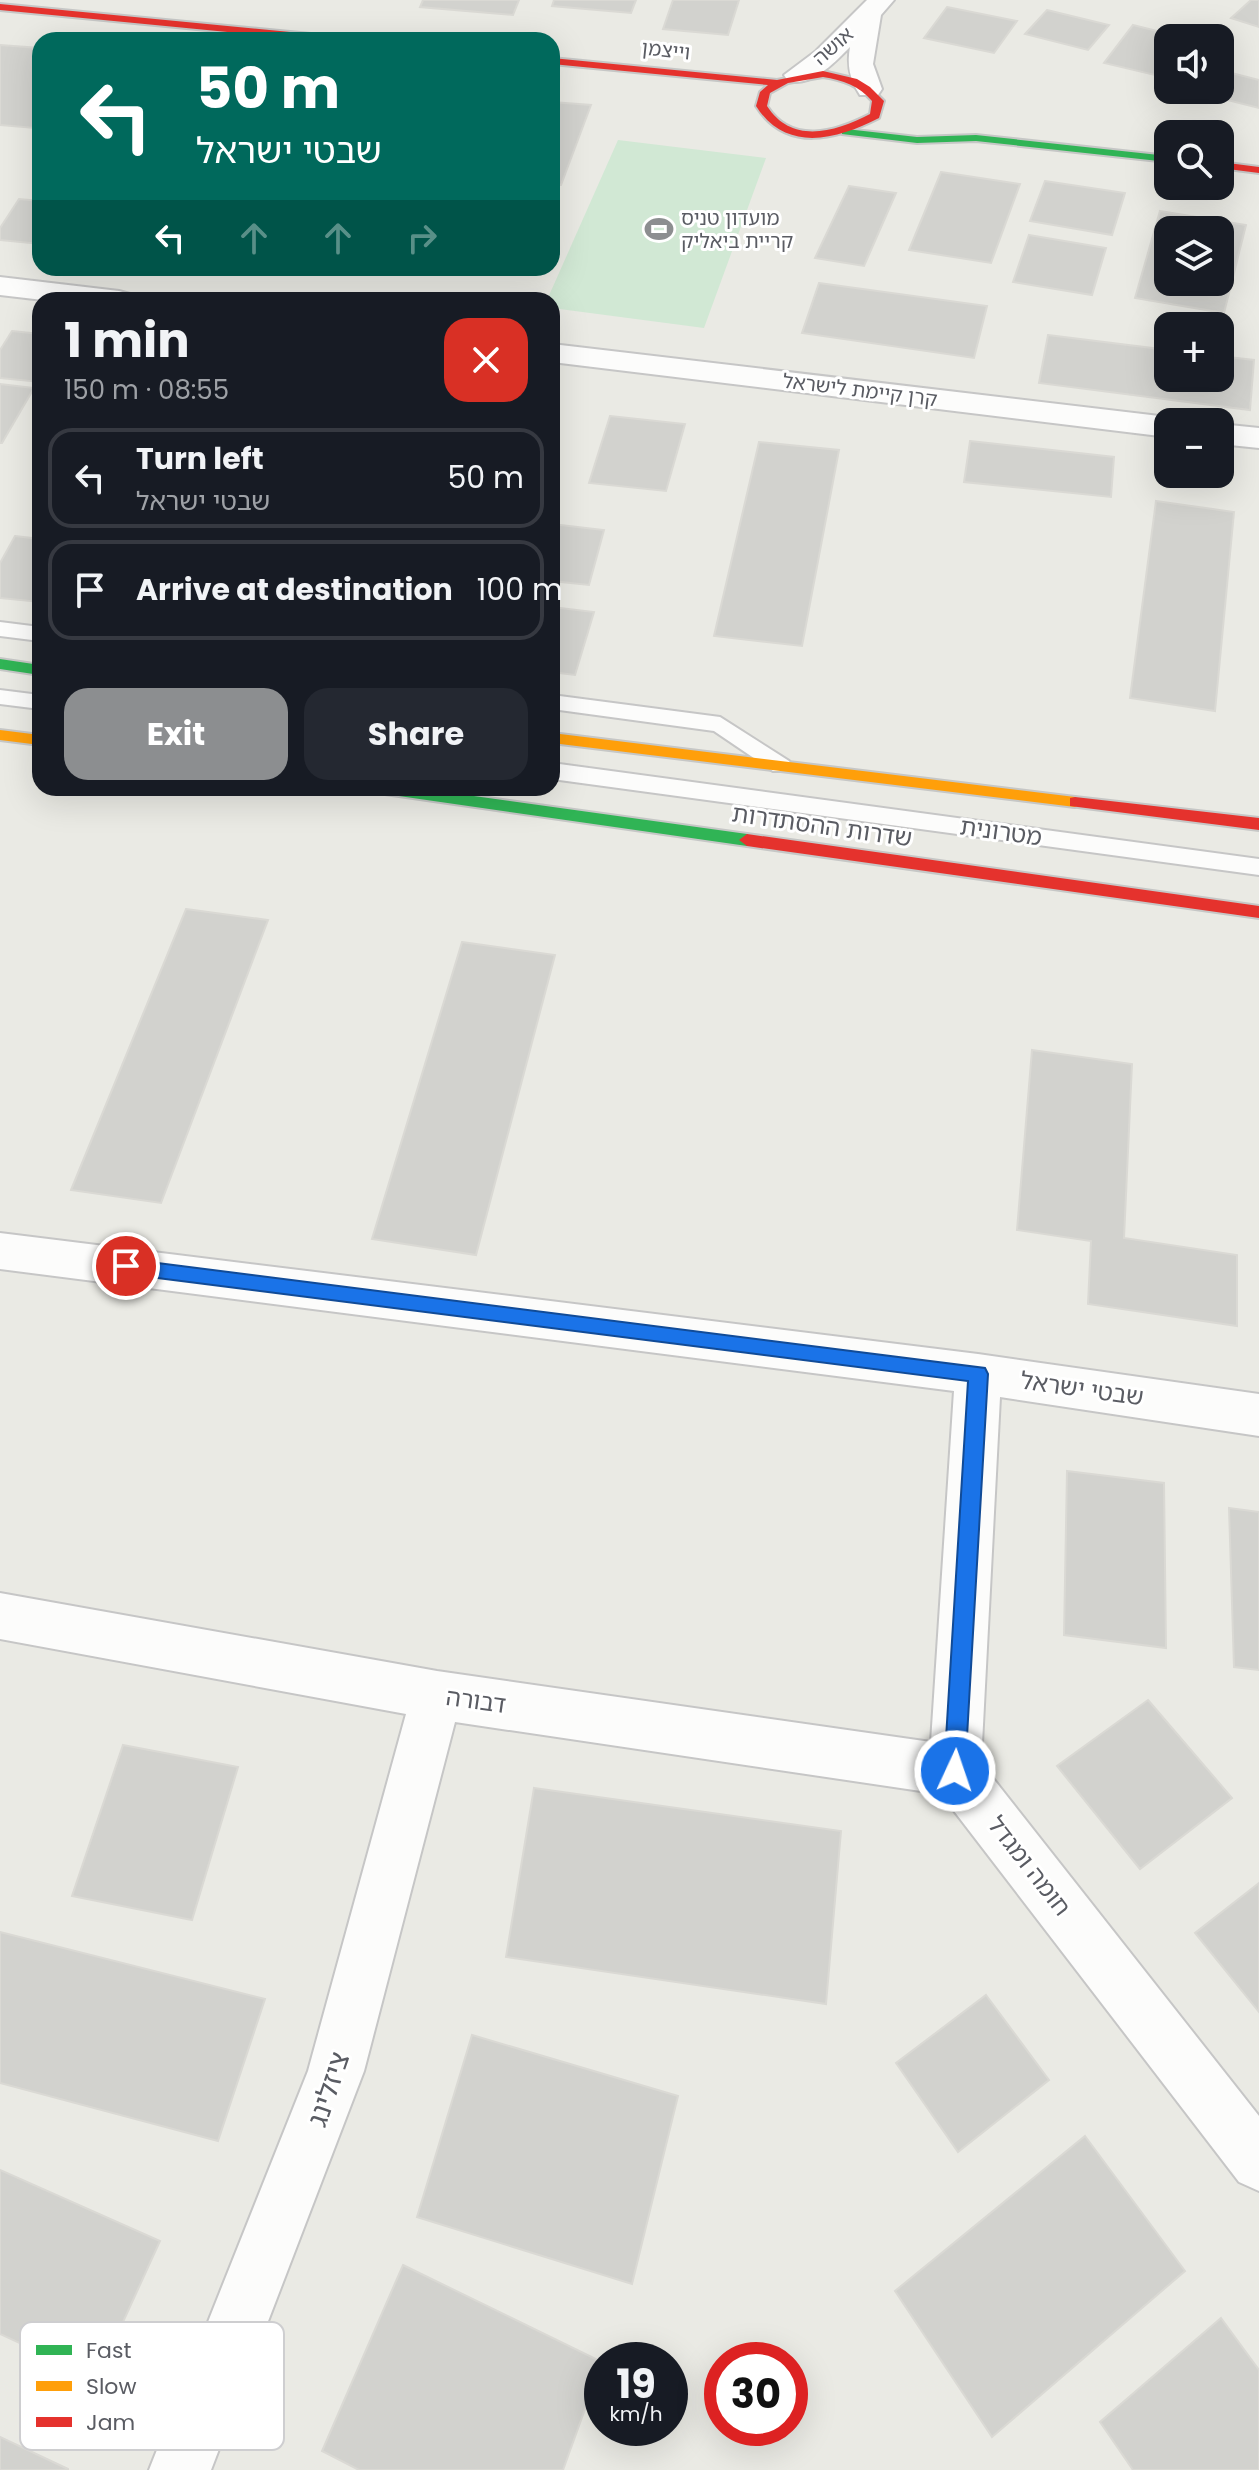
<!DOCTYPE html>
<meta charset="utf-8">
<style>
body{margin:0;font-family:Poppins,"Noto Sans Hebrew",sans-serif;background:#242831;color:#f1f3f6;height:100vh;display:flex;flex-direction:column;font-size:30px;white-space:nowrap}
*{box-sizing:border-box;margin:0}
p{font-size:26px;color:#9ea1a6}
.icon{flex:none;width:44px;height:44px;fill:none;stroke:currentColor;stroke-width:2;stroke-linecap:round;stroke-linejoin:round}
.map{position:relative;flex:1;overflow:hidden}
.drawer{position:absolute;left:32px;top:292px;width:528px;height:504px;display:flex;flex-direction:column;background:#171b24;border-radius:24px;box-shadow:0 8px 32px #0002}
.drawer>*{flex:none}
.top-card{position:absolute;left:32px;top:32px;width:528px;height:244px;border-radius:24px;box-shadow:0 8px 32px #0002;background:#00695c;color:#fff;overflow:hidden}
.fabs{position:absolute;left:1154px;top:24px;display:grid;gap:16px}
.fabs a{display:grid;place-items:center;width:80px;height:80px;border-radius:16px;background:#171b24;box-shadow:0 8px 32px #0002;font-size:40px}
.speed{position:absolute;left:584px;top:2342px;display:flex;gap:16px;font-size:40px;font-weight:700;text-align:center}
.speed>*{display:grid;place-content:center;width:104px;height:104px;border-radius:50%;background:#171b24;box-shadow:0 8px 32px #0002;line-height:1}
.speed small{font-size:20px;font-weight:400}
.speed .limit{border:12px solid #d22;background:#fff;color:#111}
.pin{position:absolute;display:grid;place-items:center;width:68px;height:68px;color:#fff;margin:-34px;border:4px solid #fff;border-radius:50%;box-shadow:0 2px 8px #0007}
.me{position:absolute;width:88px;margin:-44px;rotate:3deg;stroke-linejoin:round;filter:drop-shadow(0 0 6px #0008)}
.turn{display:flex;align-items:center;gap:28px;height:168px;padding:0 32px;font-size:36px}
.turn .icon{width:104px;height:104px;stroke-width:2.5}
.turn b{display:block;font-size:56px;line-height:68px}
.lanes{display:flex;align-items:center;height:76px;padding:0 32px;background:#0003;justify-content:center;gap:40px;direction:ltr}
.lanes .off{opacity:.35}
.round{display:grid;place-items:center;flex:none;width:84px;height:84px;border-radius:24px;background:#242831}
.summary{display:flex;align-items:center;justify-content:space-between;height:136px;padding:0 32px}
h1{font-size:48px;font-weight:700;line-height:60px}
.action{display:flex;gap:16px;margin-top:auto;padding:16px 32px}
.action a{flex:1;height:92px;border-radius:24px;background:#8c8e90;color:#fff;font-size:32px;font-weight:700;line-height:92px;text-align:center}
.action a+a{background:#242831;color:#f1f3f6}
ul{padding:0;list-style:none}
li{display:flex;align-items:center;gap:24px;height:100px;margin:0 16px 12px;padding:0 16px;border:4px solid #363941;border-radius:24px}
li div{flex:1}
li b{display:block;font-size:30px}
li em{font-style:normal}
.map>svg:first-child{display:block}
</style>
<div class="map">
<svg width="1259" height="2470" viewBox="0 0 1259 2470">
<rect width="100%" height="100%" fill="#eaeae4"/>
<!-- green -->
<path fill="#d1e8d4" d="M618,140L766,158L704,328L552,308V300H547Z"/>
<!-- building -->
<g fill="#d2d2ce" stroke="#dad9d4" stroke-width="2" fill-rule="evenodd">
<path d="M423,0H519L513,15L420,7Z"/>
<path d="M554,0H636L631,13L552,6Z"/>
<path d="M673,0H739L728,35L663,29Z"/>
<path d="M1251,0H1259V27L1231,18Z"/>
<path d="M947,7L1017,21L994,53L924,38Z"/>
<path d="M1047,10L1109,25L1088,50L1025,34Z"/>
<path d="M1133,25L1185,38H1168V64L1159,76L1104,63Z"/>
<path d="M0,45L40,48V120L35,128L0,125Z"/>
<path d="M1220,70L1259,80V108L1192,91L1220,90Z"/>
<path d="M552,102L591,105L561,185H552Z"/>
<path d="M941,172L1020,184L991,263L909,250Z"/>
<path d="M1045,181L1125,193L1112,235L1030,221Z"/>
<path d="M849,186L896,193L864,266L815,258Z"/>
<path d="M19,199L40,201V244L0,240V228Z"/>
<path d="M1160,211L1246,225L1224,313L1135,298ZM1168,230H1220V282H1168Z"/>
<path d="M1029,235L1106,248L1092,295L1013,282Z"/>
<path d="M819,283L987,306L974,358L802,333Z"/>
<path d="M12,331L40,334V382L0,378V350Z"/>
<path d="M1048,335L1168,350V378H1220V356L1254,360L1250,410L1039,383Z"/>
<path d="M0,384L34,388L2,443H0Z"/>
<path d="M610,416L685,424L666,491L589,483Z"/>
<path d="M970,441L1114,457L1111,497L964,482Z"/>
<path d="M759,442L839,450L802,646L714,636Z"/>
<path d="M1156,501L1234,512L1215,711L1130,698Z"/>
<path d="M552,524L604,530L589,585L552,581Z"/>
<path d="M15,536L40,539V602L0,598V563Z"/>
<path d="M552,607L594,612L575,675L552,672Z"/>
<path d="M186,909L268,920L161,1203L71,1190Z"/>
<path d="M462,942L555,955L476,1255L372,1239Z"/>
<path d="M1032,1050L1132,1064L1124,1238L1237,1255V1326L1088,1304L1091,1241L1017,1230Z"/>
<path d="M1067,1471L1164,1483L1166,1648L1064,1635Z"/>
<path d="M1229,1508L1259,1512V1670L1234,1667Z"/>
<path d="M1148,1700L1232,1798L1140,1869L1057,1766Z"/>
<path d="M123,1745L238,1767L192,1920L72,1896Z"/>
<path d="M534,1788L841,1831L826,2004L506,1957Z"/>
<path d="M1259,1883V2012L1195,1933Z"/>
<path d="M0,1932L265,1999L218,2141L0,2083Z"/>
<path d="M986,1995L1049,2080L958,2152L896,2063Z"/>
<path d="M472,2035L678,2096L632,2284L417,2217Z"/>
<path d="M1085,2136L1185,2271L992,2437L895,2291Z"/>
<path d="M0,2170L160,2241L97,2379L0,2334Z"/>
<path d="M403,2265L602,2362L563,2470H359L322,2451Z"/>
<path d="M1221,2318L1259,2370V2470H1133L1100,2422Z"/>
<path d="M0,2437L68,2469V2470H0Z"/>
</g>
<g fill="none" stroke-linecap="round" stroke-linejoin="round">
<defs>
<g id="lane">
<path d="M0,622L40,627V641L0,636Z"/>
<path d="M0,690L40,695V709L0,704Z"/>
<path d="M552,695L720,717L789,761L792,766L789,771H773L714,731L552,709Z"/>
<path d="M552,763L1259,859V875L552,779Z"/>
</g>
<g id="street">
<path d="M867,0H894L881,15L873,64L882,89L878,95H860C849,79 847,64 850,47C834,63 812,87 788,81L784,75L816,51Z"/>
<path d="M0,277L119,291L130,294L134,300H43L0,295Z"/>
<path d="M552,344L1168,417L1180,422H1168V437L552,362Z"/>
<path d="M1220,424L1259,428V448L1220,444Z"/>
<path d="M0,1233L978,1354L1259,1394V1436L1000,1397L981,1763L1259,2116V2191L1239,2182L941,1794L455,1722L364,2071L211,2470H149L308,2071L406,1714L0,1639V1593L437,1671L931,1742L954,1391L0,1269Z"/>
</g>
<g id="fast">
<path d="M846,129L917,137L976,135L1168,156V162L976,141L917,143L842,134V130Z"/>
<path d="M0,659L40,665V675L0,669Z"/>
<path d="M370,788H416L747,834L755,840L747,846L378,793Z"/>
</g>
<g id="slow">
<path d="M0,730L40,735V745L0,740Z"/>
<path d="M552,733L1075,797L1083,802L1075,807L552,743Z"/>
</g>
<g id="jam">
<path d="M0,4L342,37L347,40H309L0,10Z"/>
<path d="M552,58L777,80L823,71L857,79L870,87L884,101L879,118C836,140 786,153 756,106L760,92L768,85L552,64ZM823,77C843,80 859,86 872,101L870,114C835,132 792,145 767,106L770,93L788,83Z"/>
<path d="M1220,162L1259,167V173L1220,168Z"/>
<path d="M1075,797L1259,818V830L1070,806V798Z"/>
<path d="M747,834L1259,906V918L747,846L739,840Z"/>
</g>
</defs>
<!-- lane casing -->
<use href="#lane" stroke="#c6c6c6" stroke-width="4"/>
<!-- street casing -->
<use href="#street" stroke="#c6c6c6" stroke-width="4"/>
<!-- fast casing -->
<use href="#fast" stroke="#c6c7c6" stroke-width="4"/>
<!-- slow casing -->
<use href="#slow" stroke="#c6c7c6" stroke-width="4"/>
<!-- jam casing -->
<use href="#jam" stroke="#c6c7c6" stroke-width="4"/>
<!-- lane -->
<use href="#lane" fill="#fcfcfb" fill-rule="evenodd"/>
<!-- street -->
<use href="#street" fill="#fcfcfb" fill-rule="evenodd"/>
<!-- fast -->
<use href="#fast" fill="#30b455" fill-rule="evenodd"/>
<!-- slow -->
<use href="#slow" fill="#ff9f0a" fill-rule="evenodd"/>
<!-- jam -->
<use href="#jam" fill="#e5322d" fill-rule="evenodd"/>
</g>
<!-- route -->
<path fill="#1a73e8" stroke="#114b97" stroke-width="2" d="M126,1259L985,1368L988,1374L965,1771L962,1778L955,1781L947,1778L944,1771L968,1381L126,1274L120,1272L117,1266L120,1261Z"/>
<!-- icons -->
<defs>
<symbol id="stadium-bare" viewBox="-9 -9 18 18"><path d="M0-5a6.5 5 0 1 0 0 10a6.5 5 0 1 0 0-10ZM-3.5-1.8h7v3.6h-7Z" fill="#8c8e90" stroke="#fff" stroke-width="2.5" paint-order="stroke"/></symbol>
</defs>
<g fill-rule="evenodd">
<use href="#stadium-bare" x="639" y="209" width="40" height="40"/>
</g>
<g text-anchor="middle" stroke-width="6" stroke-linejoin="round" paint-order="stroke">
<!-- far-street labels -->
<g font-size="20" fill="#5a5c63" stroke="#fff">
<text transform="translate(833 46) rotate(-41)" y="7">אושה</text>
<text transform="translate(666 50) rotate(6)" y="7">וייצמן</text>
<text transform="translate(860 390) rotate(7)" y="7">קרן קיימת לישראל</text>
</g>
<!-- far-poi labels -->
<g font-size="20" fill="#5a5c63" stroke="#fff" text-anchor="start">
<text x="681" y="225">מועדון טניס<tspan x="681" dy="23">קריית ביאליק</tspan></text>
</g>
<!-- street labels -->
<g font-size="24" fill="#5a5c63" stroke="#fff">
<text transform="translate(822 826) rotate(8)" y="8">שדרות ההסתדרות</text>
<text transform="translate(1001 832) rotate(8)" y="8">מטרונית</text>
<text transform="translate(1082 1389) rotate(8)" y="8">שבטי ישראל</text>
<text transform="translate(476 1701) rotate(8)" y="8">דבורה</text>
<text transform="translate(1029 1866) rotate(52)" y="8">חומה ומגדל</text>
</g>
<!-- near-street labels -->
<g font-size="28" fill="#5a5c63" stroke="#fff">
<text transform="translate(328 2089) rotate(-71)" y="10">ציזלינג</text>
</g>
</g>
<!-- legend -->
<rect x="20" y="2322" width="264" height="128" rx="12" fill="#fff" stroke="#ceced0" stroke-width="2"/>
<rect x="36" y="2345" width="36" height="10" fill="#30b455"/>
<rect x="36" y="2381" width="36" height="10" fill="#ff9f0a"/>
<rect x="36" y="2417" width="36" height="10" fill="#e5322d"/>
<g font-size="22" fill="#5a5c63">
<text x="86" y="2358">Fast</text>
<text x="86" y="2394">Slow</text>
<text x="86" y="2430">Jam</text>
</g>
</svg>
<div class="fabs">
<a><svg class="icon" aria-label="sound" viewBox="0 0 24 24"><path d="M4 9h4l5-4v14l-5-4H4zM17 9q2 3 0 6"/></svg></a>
<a><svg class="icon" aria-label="search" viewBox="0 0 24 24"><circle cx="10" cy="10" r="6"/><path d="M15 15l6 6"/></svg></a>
<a><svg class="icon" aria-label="layers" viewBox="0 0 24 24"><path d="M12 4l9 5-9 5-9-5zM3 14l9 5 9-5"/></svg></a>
<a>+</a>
<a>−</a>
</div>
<div class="speed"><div>19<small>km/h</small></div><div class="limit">30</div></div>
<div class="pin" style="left:126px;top:1266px;background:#d93025"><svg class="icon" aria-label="arrive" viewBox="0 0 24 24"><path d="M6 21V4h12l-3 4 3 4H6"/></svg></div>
<svg class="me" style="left:955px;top:1771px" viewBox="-20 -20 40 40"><circle r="17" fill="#1a73e8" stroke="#fff" stroke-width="3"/><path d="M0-11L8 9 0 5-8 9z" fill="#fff"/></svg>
<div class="top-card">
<div class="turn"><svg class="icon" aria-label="left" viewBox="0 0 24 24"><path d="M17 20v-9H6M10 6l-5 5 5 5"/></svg><div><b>50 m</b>שבטי ישראל</div></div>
<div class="lanes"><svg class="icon" aria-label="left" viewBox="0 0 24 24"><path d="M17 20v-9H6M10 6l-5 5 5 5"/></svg><svg class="icon off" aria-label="ahead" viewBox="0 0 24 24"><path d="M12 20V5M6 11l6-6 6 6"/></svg><svg class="icon off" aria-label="ahead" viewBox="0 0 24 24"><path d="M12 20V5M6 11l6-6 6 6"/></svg><svg class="icon off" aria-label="right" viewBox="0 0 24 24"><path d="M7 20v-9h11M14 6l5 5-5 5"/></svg></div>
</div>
<section class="drawer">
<div class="summary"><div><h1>1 min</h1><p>150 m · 08:55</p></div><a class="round" style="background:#d93025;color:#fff"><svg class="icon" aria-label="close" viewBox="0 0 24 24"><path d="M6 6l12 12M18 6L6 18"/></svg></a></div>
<ul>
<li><svg class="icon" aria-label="left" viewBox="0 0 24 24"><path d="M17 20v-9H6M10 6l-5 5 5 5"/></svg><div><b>Turn left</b><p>שבטי ישראל</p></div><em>50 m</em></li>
<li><svg class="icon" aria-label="arrive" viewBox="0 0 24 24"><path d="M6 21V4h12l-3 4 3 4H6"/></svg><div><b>Arrive at destination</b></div><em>100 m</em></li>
</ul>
<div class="action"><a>Exit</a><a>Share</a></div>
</section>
</div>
